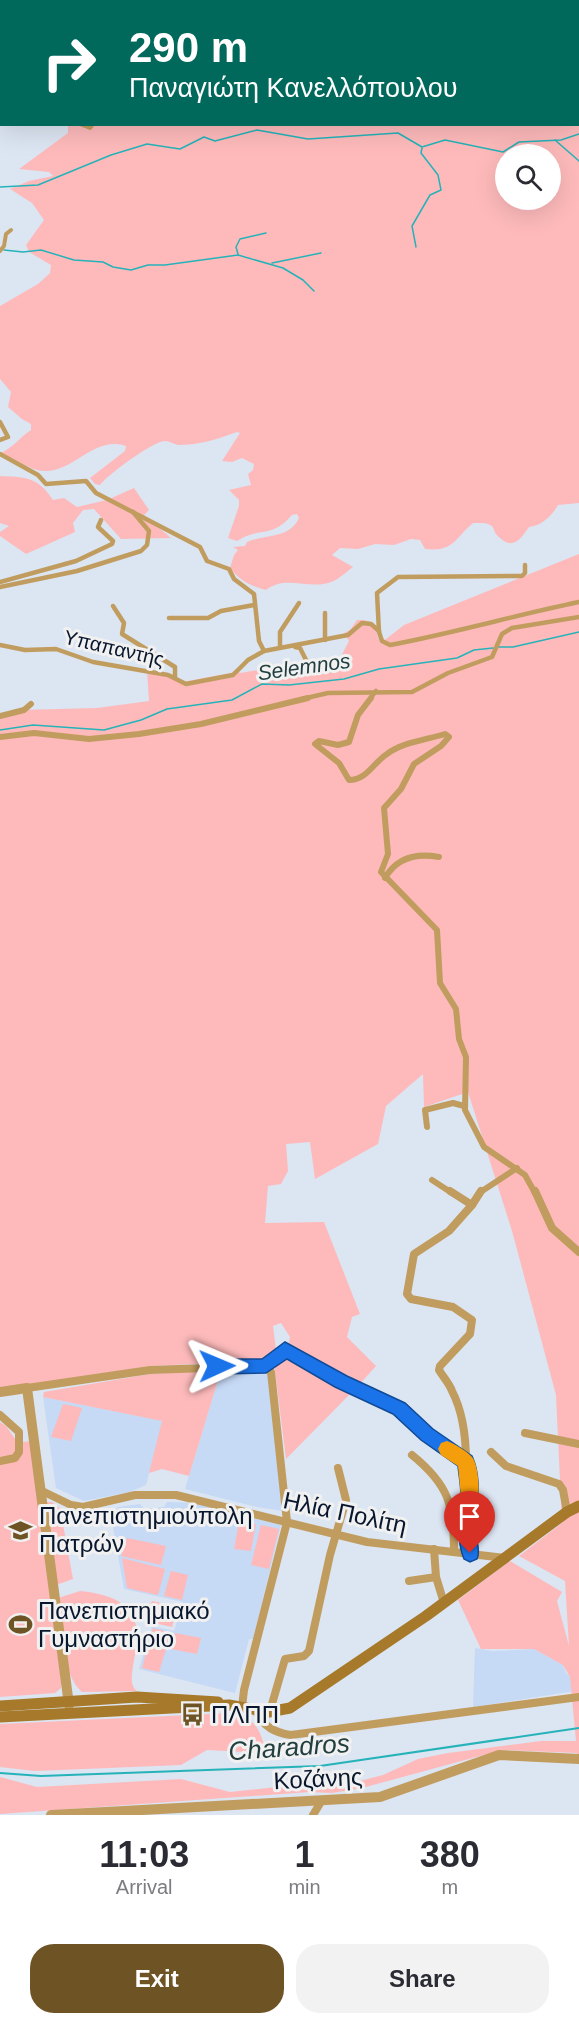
<!DOCTYPE html>
<meta charset="utf-8">
<style>
body{margin:0;font-family:Helvetica,sans-serif;background:#f2f2f3;color:#2b2b33;height:100vh;display:flex;flex-direction:column;font-size:22px;white-space:nowrap}
*{box-sizing:border-box;margin:0}
p{font-size:20px;color:#7c7c81}
.icon{flex:none;width:33px;height:33px;fill:none;stroke:currentColor;stroke-width:2;stroke-linecap:round;stroke-linejoin:round}
.map{position:relative;height:1815px;overflow:hidden}
.drawer{display:flex;flex-direction:column;background:#fff;flex:1}
.drawer>*{flex:none}
.guide{position:absolute;left:0px;top:0px;width:579px;height:126px;box-shadow:0 6px 24px #0002;background:#00695c;color:#fff;overflow:hidden}
.buttons{position:absolute;left:495px;top:144px;display:grid;gap:12px}
.buttons a{display:grid;place-items:center;width:66px;height:66px;border-radius:50%;background:#fff;box-shadow:0 6px 24px #0002;font-size:30px}
.pin{position:absolute;display:grid;place-items:center;width:51px;height:51px;color:#fff;margin:-62px -26px;border-radius:50% 50% 50% 0;rotate:-45deg;box-shadow:0 0 6px #0007}
.pin .icon{rotate:45deg}
.me{position:absolute;width:66px;margin:-33px;rotate:89deg;stroke-linejoin:round;filter:drop-shadow(0 0 4px #0008)}
.turn{display:flex;align-items:center;gap:21px;height:126px;padding:0 30px;font-size:27px}
.turn .icon{width:78px;height:78px;stroke-width:2.5}
.turn b{display:block;font-size:42px;line-height:51px}
.eta{display:flex;justify-content:space-evenly;align-items:center;height:102px;text-align:center}
.eta b{font-size:36px;font-weight:700;line-height:42px}
.action{display:flex;gap:12px;margin-top:auto;padding:12px 30px}
.action a{flex:1;height:69px;border-radius:24px;background:#6e5325;color:#fff;font-size:24px;font-weight:700;line-height:69px;text-align:center}
.action a+a{background:#f2f2f3;color:#2b2b33}
.map>svg:first-child{display:block}
</style>
<div class="map">
<svg width="579" height="1815" viewBox="0 0 579 1815">
<rect width="100%" height="100%" fill="#dce5f2"/>
<!-- built -->
<g fill="#c6d9f5">
<path d="M261,1369L268,1373L283,1511L257,1507L185,1489L221,1370Z"/>
<path d="M43,1397L163,1421L146,1485L129,1492L84,1501L56,1488Z"/>
<path d="M167,1502L196,1503L281,1525L253,1639H249L235,1693L139,1669L152,1626L174,1631L183,1602L124,1589L111,1516L118,1507L140,1504L144,1509L164,1507Z"/>
<path d="M475,1648L492,1651L534,1649L563,1665L566,1673L573,1679L575,1691L473,1707Z"/>
</g>
<!-- green -->
<g fill="#febabb" fill-rule="evenodd">
<path d="M229,0H579V503L558,505C552,516 541,526 529,527C520,540 512,552 496,534C494,532 494,528 492,526C487,522 479,523 473,523C454,539 454,552 425,549L420,540L411,539L394,545L375,544L358,549L340,548L332,555L353,567C345,573 337,581 328,583C307,589 285,575 266,590C251,586 240,581 230,568L234,555L238,550L233,547L245,546L247,542C266,534 289,539 299,518L297,514L292,515C271,539 261,526 237,541L228,538L239,506V500L229,490L251,485L248,474L253,470L254,464L242,458L232,462L222,461L240,433L237,432C218,439 199,445 178,445C174,444 169,441 165,441C155,440 107,475 100,485L95,484L90,478L125,451L126,446C94,435 75,472 44,471C31,471 14,458 1,453C14,447 20,437 31,430V424L22,419L8,407L11,392L0,379V306L38,284L50,273L51,265L29,252L26,245L44,220L32,203L10,189L29,181L53,176L49,172L19,169L68,133V125L578,124V2L228,1ZM506,154H550V200H506Z"/>
<path d="M0,476C26,477 38,477 53,500L64,498L77,507L107,500L134,488L149,510L144,515L171,538L121,539L94,509L83,510L73,523L75,532L26,554L0,536V532L9,526L0,523Z"/>
<path d="M579,554V1765L577,1753L502,1750L362,1788L332,1793L310,1792L0,1814V1777L37,1787L181,1779L230,1792L277,1787L308,1790L340,1786L383,1775L418,1759L448,1753L541,1741H576L570,1677L563,1665L534,1649H481L458,1600L510,1561L562,1592L557,1601L569,1646L565,1581L519,1556L562,1523L556,1395L512,1231L468,1092L424,1107L423,1074L386,1106L378,1144L315,1179L310,1142L286,1144L288,1171L281,1184L268,1186L265,1223L324,1222L360,1314L352,1317L347,1337L376,1366L358,1386L288,1346L290,1337L281,1323L273,1326L276,1350L269,1358L257,1361L152,1366L0,1389V715L20,710L97,708L149,701L147,670L172,674L182,682L231,673L236,669L240,673L276,667L294,670L339,660L349,641L344,633L350,630L357,620H364L374,623L378,638L381,643L404,625Z"/>
<path d="M286,1355L353,1391L286,1459L274,1363Z"/>
<path d="M221,1370L189,1476L162,1469L149,1473L162,1421L43,1397L44,1392L150,1374Z"/>
<path d="M63,1404L82,1408L71,1441L51,1437Z"/>
<path d="M0,1422L6,1426L18,1443L30,1441L61,1680V1688L55,1693L0,1697Z"/>
<path d="M46,1502H52L60,1508L73,1579L59,1584L55,1582Z"/>
<path d="M239,1522L256,1524L251,1551L234,1549Z"/>
<path d="M261,1525L279,1529L269,1569L251,1565Z"/>
<path d="M127,1538L166,1546L161,1565L121,1556Z"/>
<path d="M122,1558L165,1569L158,1595L127,1588Z"/>
<path d="M171,1571L188,1575L182,1600L164,1596Z"/>
<path d="M80,1591C178,1600 115,1675 137,1691L82,1692C61,1674 62,1625 58,1598Z"/>
<path d="M152,1601L178,1607L172,1627L145,1621L142,1611L148,1608Z"/>
<path d="M153,1628L171,1633L159,1672L142,1668Z"/>
<path d="M175,1633L201,1638L197,1654L171,1649Z"/>
<path d="M230,1713C257,1718 259,1729 267,1753L207,1750L181,1765L35,1771L0,1767V1724Z"/>
</g>
<g fill="none" stroke-linecap="round" stroke-linejoin="round">
<!-- stream-far1 -->
<g stroke="#25b3b9" stroke-width="1.5">
<path d="M218,2L222,0"/>
<path d="M555,140L579,161"/>
<path d="M0,187L38,185L111,155L147,144L180,149L204,137L215,141L257,130L308,139L398,133L422,147L445,140L503,152L519,142L561,140L579,134"/>
<path d="M416,247L412,226L430,195L441,190L438,175L421,153L422,148"/>
<path d="M4,250L23,252L41,250L74,260L103,262L113,267L131,270L148,265H165L238,255L283,268L303,280L314,291"/>
<path d="M238,254L236,247L240,239L266,233"/>
<path d="M272,263L321,253"/>
<path d="M498,647H513L579,632"/>
<path d="M0,730L33,725L104,730L141,720L167,709L232,700L262,684L289,685L344,679L379,669L457,658L474,650L493,648"/>
</g>
<!-- stream -->
<path stroke="#25b3b9" stroke-width="2" d="M0,1773L41,1776L320,1766L579,1728"/>
<!-- minor-far3 -->
<g stroke="#c19c5f" stroke-width="4">
<path d="M120,0L122,2"/>
<path d="M459,0L463,2"/>
<path d="M4,2L10,0"/>
<path d="M63,2L66,0"/>
<path d="M423,2L425,0"/>
<path d="M80,124L90,128L93,124"/>
<path d="M0,251L4,246L6,234L11,230"/>
</g>
<!-- minor-far2 -->
<g stroke="#c19c5f" stroke-width="4.5">
<path d="M0,422L8,437L0,440"/>
<path d="M0,454L38,475L46,484L86,481L96,493L200,547L207,561L229,569L234,579L254,594L259,641L264,651"/>
<path d="M525,565V573L522,576L398,577L377,593L379,632L382,641L390,645C454,633 516,615 579,602"/>
<path d="M0,582L76,561L112,544L113,541L98,527L101,520"/>
<path d="M0,587L77,571L141,551L147,545L149,531L133,512"/>
<path d="M113,606L124,623L122,634L175,667V678"/>
<path d="M325,613V640"/>
<path d="M169,618H208L221,611L254,605"/>
<path d="M0,645L25,650L56,649L93,662L168,675L186,684L233,675L248,660L264,651L348,635L362,623L371,624L379,631"/>
<path d="M280,647V632L299,603"/>
<path d="M295,647L300,648L307,662"/>
<path d="M302,699L328,693L412,692L448,673L492,657L502,634L512,628L579,617"/>
<path d="M370,699L376,691"/>
</g>
<!-- minor-far1 -->
<g stroke="#c19c5f" stroke-width="6">
<path d="M371,698L358,715L349,742L338,745L319,741L315,744L339,763L349,780C367,780 373,763 387,754C403,742 426,740 445,734L449,737L441,746L414,764L401,789L384,808L388,854L381,872L437,930L440,983L456,1009L459,1039L466,1057L465,1110L484,1147L525,1175L535,1193"/>
<path d="M0,716L24,710L31,704"/>
<path d="M0,737L34,733L89,739L139,734L201,724L308,698"/>
<path d="M385,878C397,857 417,853 439,857"/>
<path d="M427,1127L425,1110L453,1103L464,1106"/>
<path d="M432,1180L452,1193"/>
<path d="M479,1193L517,1168"/>
</g>
<!-- minor -->
<g stroke="#c19c5f" stroke-width="8">
<path d="M450,1191L472,1205L481,1191"/>
<path d="M535,1191L552,1228L579,1252"/>
<path d="M27,1388L150,1370L266,1366L285,1349L341,1381L399,1408L427,1435L466,1462L470,1496L467,1533L470,1553"/>
<path d="M0,1415L19,1432V1452L15,1458L0,1461"/>
<path d="M525,1433L579,1444"/>
<path d="M491,1452L506,1466L559,1484L563,1490L567,1512"/>
<path d="M412,1455C449,1485 454,1505 454,1552"/>
<path d="M466,1462C466,1438 463,1412 452,1391C449,1383 443,1377 439,1370L440,1366L470,1334L472,1320L453,1307L411,1299L407,1294L414,1254L449,1231L472,1205"/>
<path d="M40,1490L71,1505L83,1507L135,1495H176L367,1542L505,1558"/>
<path d="M436,1577L444,1603"/>
<path d="M409,1581L436,1577L434,1549"/>
<path d="M242,1707L244,1690L287,1522L271,1372L266,1366"/>
<path d="M256,1710C262,1726 274,1733 291,1735L579,1697"/>
<path d="M270,1711L285,1659L304,1656L309,1651L330,1555L346,1500L338,1468"/>
<path d="M313,1815L322,1800"/>
</g>
<!-- tertiary -->
<g stroke="#c19c5f" stroke-width="10">
<path d="M0,1392L27,1388L69,1705"/>
<path d="M51,1815L380,1797L499,1755L579,1759"/>
</g>
<!-- secondary -->
<g stroke="#a67a2a" stroke-width="11">
<path d="M0,1706L137,1697L218,1702"/>
<path d="M0,1717L229,1705L269,1712L290,1708L426,1616L567,1512L579,1506"/>
</g>
</g>
<!-- route -->
<path fill="#1a73e8" stroke="#114b97" stroke-width="1.5" d="M285,1342L347,1376L405,1403L433,1429L472,1456C483,1480 476,1507 476,1532C476,1542 481,1550 477,1559L470,1562L464,1559C455,1538 462,1518 461,1496C461,1486 459,1476 458,1466L421,1440L393,1414L335,1387L287,1359L266,1373L217,1374L211,1372L209,1366L211,1361L217,1359H262Z"/>
<!-- slow -->
<path fill="#f59e0b" d="M447,1441C455,1444 465,1450 471,1456C481,1465 480,1508 475,1520L468,1523L462,1520L459,1514L461,1497L458,1466L441,1455L438,1449L441,1443Z"/>
<!-- icons -->
<defs>
<symbol id="university-bare" viewBox="-9 -9 18 18"><path d="M0-5L7-2L0 1L-7-2ZM-4 1L0 2.5L4 1V4Q0 6-4 4Z" fill="#6e5325" stroke="#f1f1f1" stroke-width="2.5" paint-order="stroke"/></symbol>
<symbol id="stadium-bare" viewBox="-9 -9 18 18"><path d="M0-5a6.5 5 0 1 0 0 10a6.5 5 0 1 0 0-10ZM-3.5-1.8h7v3.6h-7Z" fill="#6e5325" stroke="#f1f1f1" stroke-width="2.5" paint-order="stroke"/></symbol>
<symbol id="bus-bare" viewBox="-9 -9 18 18"><path d="M-5-6H5V4H4V6H2V4H-2V6H-4V4H-5ZM-3.5-4V0h7V-4ZM-3.5 1.2v1.5H-2V1.2ZM2 1.2v1.5H3.5V1.2Z" fill="#6e5325" stroke="#f1f1f1" stroke-width="2.5" paint-order="stroke"/></symbol>
</defs>
<g fill-rule="evenodd">
<use href="#university-bare" x="4" y="1514" width="33" height="33"/>
<use href="#stadium-bare" x="4" y="1608" width="33" height="33"/>
<use href="#bus-bare" x="176" y="1698" width="33" height="33"/>
</g>
<g text-anchor="middle" stroke-width="6" stroke-linejoin="round" paint-order="stroke">
<!-- street labels -->
<g font-size="20" fill="#08172e" stroke="#f1f1f1">
<text transform="translate(114 648) rotate(13)" y="7">Υπαπαντής</text>
</g>
<!-- water labels -->
<g font-size="21" font-style="italic" fill="#223f40" stroke="#f1f1f1">
<text transform="translate(304 667) rotate(-8)" y="7">Selemnos</text>
</g>
<!-- near-street labels -->
<g font-size="24" fill="#08172e" stroke="#f1f1f1">
<text transform="translate(345 1513) rotate(12)" y="8">Ηλία Πολίτη</text>
<text transform="translate(318 1779) rotate(-3)" y="8">Κοζάνης</text>
</g>
<!-- near-poi labels -->
<g font-size="24" fill="#08172e" stroke="#f1f1f1" text-anchor="start">
<text x="39" y="1524">Πανεπιστημιούπολη<tspan x="39" dy="28">Πατρών</tspan></text>
<text x="38" y="1619">Πανεπιστημιακό<tspan x="38" dy="28">Γυμναστήριο</tspan></text>
<text x="211" y="1723">ΠΛΠΠ</text>
</g>
<!-- near-water labels -->
<g font-size="26" font-style="italic" fill="#223f40" stroke="#f1f1f1">
<text transform="translate(289 1747) rotate(-4)" y="9">Charadros</text>
</g>
</g>
</svg>
<div class="buttons">
<a><svg class="icon" aria-label="search" viewBox="0 0 24 24"><circle cx="10" cy="10" r="6"/><path d="M15 15l6 6"/></svg></a>
</div>
<div class="pin" style="left:470px;top:1553px;background:#d93025"><svg class="icon" aria-label="arrive" viewBox="0 0 24 24"><path d="M6 21V4h12l-3 4 3 4H6"/></svg></div>
<svg class="me" style="left:217px;top:1366px" viewBox="-20 -20 40 40"><path d="M0-17L14 15 0 8-14 15z" fill="#1a73e8" stroke="#fff" stroke-width="4"/></svg>
<div class="guide">
<div class="turn"><svg class="icon" aria-label="right" viewBox="0 0 24 24"><path d="M7 20v-9h11M14 6l5 5-5 5"/></svg><div><b>290 m</b>Παναγιώτη Κανελλόπουλου</div></div>
</div>
</div>
<section class="drawer">
<div class="eta">
<div><b>11:03</b><p>Arrival</p></div>
<div><b>1</b><p>min</p></div>
<div><b>380</b><p>m</p></div>
</div>
<div class="action"><a>Exit</a><a>Share</a></div>
</section>
